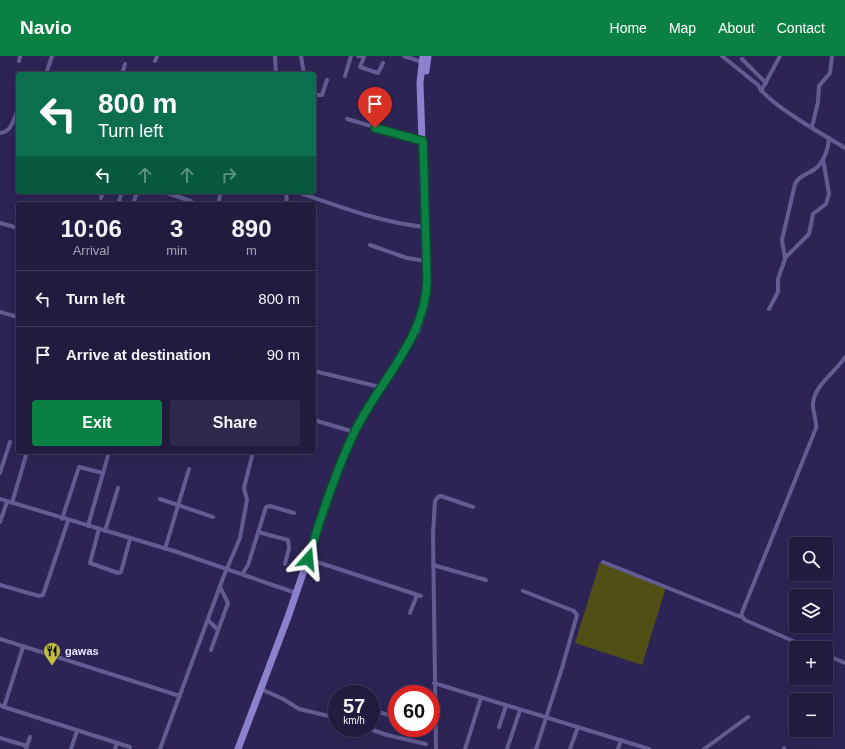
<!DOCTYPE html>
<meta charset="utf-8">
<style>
body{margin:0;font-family:Arial,sans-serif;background:#2e284b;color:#f1f3f6;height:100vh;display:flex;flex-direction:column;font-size:15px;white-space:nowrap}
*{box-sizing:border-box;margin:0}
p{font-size:13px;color:#a2a1b1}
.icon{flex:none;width:22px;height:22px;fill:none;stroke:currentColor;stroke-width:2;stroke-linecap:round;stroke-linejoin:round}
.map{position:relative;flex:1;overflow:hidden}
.drawer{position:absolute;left:16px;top:146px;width:300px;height:252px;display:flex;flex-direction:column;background:#221b40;border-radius:4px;box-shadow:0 4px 16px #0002,0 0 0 1px #3f3959}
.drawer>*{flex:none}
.hud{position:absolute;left:16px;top:16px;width:300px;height:122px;border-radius:4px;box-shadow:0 4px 16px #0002,0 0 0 1px #3f3959;background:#0b6e4f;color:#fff;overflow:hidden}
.tools{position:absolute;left:789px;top:481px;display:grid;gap:8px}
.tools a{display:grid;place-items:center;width:44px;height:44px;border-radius:4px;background:#221b40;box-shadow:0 4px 16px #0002,0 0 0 1px #3f3959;font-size:20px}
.speed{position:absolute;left:328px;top:629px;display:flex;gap:8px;font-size:20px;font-weight:700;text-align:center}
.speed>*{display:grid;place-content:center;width:52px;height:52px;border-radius:50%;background:#221b40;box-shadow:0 4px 16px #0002,0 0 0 1px #3f3959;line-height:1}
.speed small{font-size:10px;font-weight:400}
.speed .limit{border:6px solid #d22;background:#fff;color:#111}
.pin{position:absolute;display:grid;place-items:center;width:34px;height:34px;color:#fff;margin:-41px -17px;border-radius:50% 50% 50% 0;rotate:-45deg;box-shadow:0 0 4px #0007}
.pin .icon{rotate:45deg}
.me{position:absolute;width:44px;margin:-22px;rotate:18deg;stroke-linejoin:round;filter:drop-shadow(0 0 3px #0008)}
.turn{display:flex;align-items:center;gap:14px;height:84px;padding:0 16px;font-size:18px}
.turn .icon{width:52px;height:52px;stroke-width:2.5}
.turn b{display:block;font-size:28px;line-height:34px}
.lanes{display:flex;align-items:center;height:38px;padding:0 16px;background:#0003;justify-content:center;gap:20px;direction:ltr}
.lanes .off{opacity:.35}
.eta{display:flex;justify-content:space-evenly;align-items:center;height:68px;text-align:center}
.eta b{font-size:24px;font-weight:600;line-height:28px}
.primary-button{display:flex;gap:8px;margin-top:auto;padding:8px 16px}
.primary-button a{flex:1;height:46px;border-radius:4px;background:#0b8043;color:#fff;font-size:16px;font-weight:600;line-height:46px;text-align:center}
.primary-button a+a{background:#2e284b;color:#f1f3f6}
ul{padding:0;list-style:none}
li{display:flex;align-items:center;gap:12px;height:56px;padding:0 16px;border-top:1px solid #3f3959}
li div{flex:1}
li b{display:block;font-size:15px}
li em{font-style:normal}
header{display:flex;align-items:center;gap:24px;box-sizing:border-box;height:56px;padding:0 20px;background:#0b8043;color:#fff}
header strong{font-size:19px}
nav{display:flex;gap:22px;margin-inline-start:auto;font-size:14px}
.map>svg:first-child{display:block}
</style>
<header>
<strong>Navio</strong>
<nav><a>Home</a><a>Map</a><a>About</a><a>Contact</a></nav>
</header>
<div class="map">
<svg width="845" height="693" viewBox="0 0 845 693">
<rect width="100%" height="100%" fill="#2d2455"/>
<!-- green -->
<path fill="#504f16" d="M600,506L666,531L642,609L575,587Z"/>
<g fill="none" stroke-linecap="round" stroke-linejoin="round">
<!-- minor -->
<g stroke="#635c93" stroke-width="4">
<path d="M275,0L276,18"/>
<path d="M301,0L304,18"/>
<path d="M358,0H364"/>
<path d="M404,0L422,6"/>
<path d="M722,0L758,29C766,47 826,80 845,92"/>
<path d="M364,1L360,11L378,17L383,7"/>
<path d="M742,3L766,27"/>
<path d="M19,5L20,0"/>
<path d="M155,5L157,0"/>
<path d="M46,18L52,0"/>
<path d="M122,18L125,8"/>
<path d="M345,20L351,0"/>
<path d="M761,35L780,0"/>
<path d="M314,39H322L327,24"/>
<path d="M347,63L423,85"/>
<path d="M812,71L818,46L819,30L830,17L832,0"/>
<path d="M0,77C12,76 14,62 18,53"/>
<path d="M164,136L191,145"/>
<path d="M286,136L287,148"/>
<path d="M297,136C338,150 382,167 426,171"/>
<path d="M101,142L103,136"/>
<path d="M118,148L122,136"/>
<path d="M133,148L137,136"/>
<path d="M218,148L221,136"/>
<path d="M0,167L18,172"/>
<path d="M370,189L407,202L426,205"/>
<path d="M785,202L809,178L813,158L826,148L829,138L823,103"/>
<path d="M769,253L778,236V223L785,203L782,184L795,128C798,120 808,118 815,113C824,106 828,93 829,82"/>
<path d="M0,256L18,261"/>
<path d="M314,315L380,331"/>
<path d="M314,364L354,376"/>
<path d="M0,417L10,386"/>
<path d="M0,443L174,495L296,537"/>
<path d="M160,443L213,461"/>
<path d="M12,447L27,396"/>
<path d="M62,463L79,411L103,417"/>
<path d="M0,466L7,446"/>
<path d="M88,470L109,396"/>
<path d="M99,473L90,507L118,517L121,516L130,483"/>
<path d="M105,475L118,432"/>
<path d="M258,476L288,484L289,492L285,508"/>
<path d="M165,493L189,413"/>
<path d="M308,503L421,540"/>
<path d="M603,506L741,561"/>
<path d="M433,509L486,524"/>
<path d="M243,517L248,509L266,451L270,450L294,457"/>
<path d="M0,529L39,540L43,539L68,465"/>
<path d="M523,535L574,555L577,559L562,612L536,693"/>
<path d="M410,557L417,539"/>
<path d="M208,564L218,574"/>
<path d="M0,583L180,640"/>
<path d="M809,592L745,564L741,559L816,372C817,363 812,355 813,347C815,328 836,316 845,301"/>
<path d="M211,594L228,547L220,531"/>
<path d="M826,599L845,607"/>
<path d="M434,627L649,693"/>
<path d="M261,633L283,643L299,653L337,662"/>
<path d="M0,649L4,651L23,591"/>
<path d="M4,651L130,691"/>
<path d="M382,657L397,661"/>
<path d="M499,671L506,650"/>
<path d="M367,672L387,679L426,688"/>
<path d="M0,682L27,690"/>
<path d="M26,693L30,681"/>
<path d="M71,693L77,675"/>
<path d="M115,693L117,687"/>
<path d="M160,693L223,522L240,482L247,444L244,432L253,396"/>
<path d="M436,693L433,478L435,445L438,441L441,440L473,451"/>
<path d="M465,693L481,642"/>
<path d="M507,693L520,654"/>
<path d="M570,693L578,671"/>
<path d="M618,693L621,684"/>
<path d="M704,693L748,661"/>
<path d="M784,693V692"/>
</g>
<!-- primary -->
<g stroke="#8b81ce" stroke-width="7">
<path d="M426,15L428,0"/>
<path d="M238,693L288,561L339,412L354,376L370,348L417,274L425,249L427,225L420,27L423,0"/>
</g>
</g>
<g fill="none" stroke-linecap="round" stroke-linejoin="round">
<defs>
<path id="route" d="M308,503C321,461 335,417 354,377C379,325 425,284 427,225L423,85L375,72"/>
</defs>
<!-- route casing -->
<use href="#route" stroke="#07532c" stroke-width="10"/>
<!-- route -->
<use href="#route" stroke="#0b8043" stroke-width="7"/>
</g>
<!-- icons -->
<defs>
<symbol id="restaurant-pin" viewBox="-11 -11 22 30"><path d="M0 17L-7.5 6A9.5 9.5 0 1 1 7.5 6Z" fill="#bfbe41" stroke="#2d2455"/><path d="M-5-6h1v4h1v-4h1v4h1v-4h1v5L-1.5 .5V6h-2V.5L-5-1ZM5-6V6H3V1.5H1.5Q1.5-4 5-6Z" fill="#111"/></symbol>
</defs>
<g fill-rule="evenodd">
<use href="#restaurant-pin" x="42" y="585" width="20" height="27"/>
</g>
<g text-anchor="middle" stroke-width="3" stroke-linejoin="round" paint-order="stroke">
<!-- poi labels -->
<g font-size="11" font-weight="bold" fill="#e6e4fe" stroke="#2d2455" text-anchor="start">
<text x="65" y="599">gawas</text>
</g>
</g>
</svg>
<div class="tools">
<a><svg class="icon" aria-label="search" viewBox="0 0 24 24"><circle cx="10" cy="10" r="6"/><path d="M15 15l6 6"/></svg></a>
<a><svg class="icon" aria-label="layers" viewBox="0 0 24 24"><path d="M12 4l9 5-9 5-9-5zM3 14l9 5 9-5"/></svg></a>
<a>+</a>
<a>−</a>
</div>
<div class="speed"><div>57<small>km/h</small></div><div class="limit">60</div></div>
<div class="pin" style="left:375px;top:72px;background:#d93025"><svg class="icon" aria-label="arrive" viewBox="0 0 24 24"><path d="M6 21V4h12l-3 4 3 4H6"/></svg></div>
<svg class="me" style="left:308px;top:503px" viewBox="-20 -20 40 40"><path d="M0-17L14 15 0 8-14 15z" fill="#0b8043" stroke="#fff" stroke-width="4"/></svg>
<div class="hud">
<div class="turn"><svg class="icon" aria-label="left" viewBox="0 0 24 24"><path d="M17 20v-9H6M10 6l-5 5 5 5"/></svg><div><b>800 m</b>Turn left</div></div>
<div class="lanes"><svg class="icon" aria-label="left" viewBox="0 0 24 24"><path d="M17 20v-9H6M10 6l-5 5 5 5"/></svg><svg class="icon off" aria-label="ahead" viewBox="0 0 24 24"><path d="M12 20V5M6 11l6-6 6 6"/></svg><svg class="icon off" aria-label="ahead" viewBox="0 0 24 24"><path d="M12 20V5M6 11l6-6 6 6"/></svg><svg class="icon off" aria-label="right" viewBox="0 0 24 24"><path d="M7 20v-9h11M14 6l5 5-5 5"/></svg></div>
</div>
<section class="drawer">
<div class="eta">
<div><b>10:06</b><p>Arrival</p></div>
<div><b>3</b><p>min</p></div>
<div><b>890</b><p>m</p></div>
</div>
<ul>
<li><svg class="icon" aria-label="left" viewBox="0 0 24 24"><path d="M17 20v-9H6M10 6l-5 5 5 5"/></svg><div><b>Turn left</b></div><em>800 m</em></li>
<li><svg class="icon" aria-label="arrive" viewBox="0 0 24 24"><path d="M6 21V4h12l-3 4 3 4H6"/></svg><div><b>Arrive at destination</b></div><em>90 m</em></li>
</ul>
<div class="primary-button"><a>Exit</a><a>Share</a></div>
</section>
</div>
